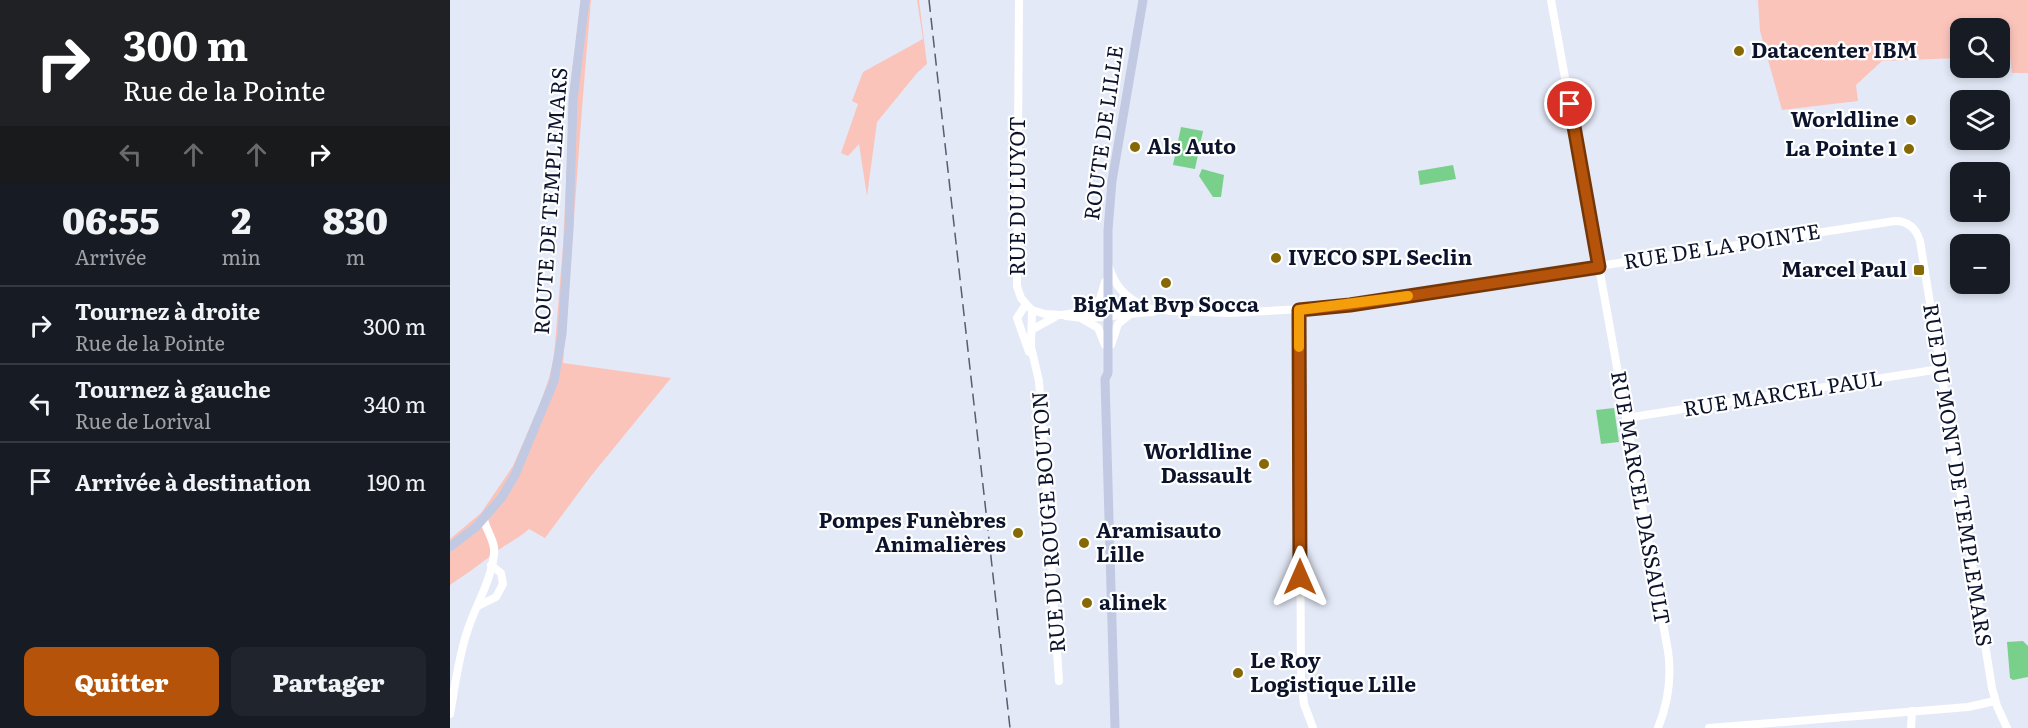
<!DOCTYPE html>
<html lang="fr">
<meta charset="utf-8">
<style>
body{margin:0;font-family:Literata,serif;background:#20242c;color:#f1f3f6;height:100vh;display:flex;flex-direction:column;font-size:22px;white-space:nowrap}
*{box-sizing:border-box;margin:0}
p{font-size:20px;color:#9ea1a6}
.icon{flex:none;width:33px;height:33px;fill:none;stroke:currentColor;stroke-width:2;stroke-linecap:round;stroke-linejoin:round}
.map{position:relative;flex:1;overflow:hidden}
.side{display:flex;flex-direction:column;background:#171b24;width:450px}
.side>*{flex:none}
.hud{background:#202124;color:#fff;overflow:hidden}
.tools{position:absolute;left:1500px;top:18px;display:grid;gap:12px}
.tools a{display:grid;place-items:center;width:60px;height:60px;border-radius:12px;background:#171b24;box-shadow:0 3px 9px #0003;font-size:30px}
.pin{position:absolute;display:grid;place-items:center;width:51px;height:51px;color:#fff;margin:-26px;border:3px solid #fff;border-radius:50%;box-shadow:0 2px 6px #0007}
.me{position:absolute;width:66px;margin:-33px;rotate:0deg;stroke-linejoin:round;filter:drop-shadow(0 0 4px #0008)}
.turn{display:flex;align-items:center;gap:21px;height:126px;padding:0 24px;font-size:27px}
.turn .icon{width:78px;height:78px;stroke-width:2.5}
.turn b{display:block;font-size:42px;line-height:51px}
.lanes{display:flex;align-items:center;height:57px;padding:0 24px;background:#0003;justify-content:center;gap:30px;direction:ltr}
.lanes .off{opacity:.35}
.eta{display:flex;justify-content:space-evenly;align-items:center;height:102px;text-align:center}
.eta b{font-size:36px;font-weight:800;line-height:42px}
.cta{display:flex;gap:12px;margin-top:auto;padding:12px 24px}
.cta a{flex:1;height:69px;border-radius:12px;background:#b45309;color:#fff;font-size:24px;font-weight:800;line-height:69px;text-align:center}
.cta a+a{background:#20242c;color:#f1f3f6}
ul{padding:0;list-style:none}
li{display:flex;align-items:center;gap:18px;height:78px;padding:0 24px;border-top:2px solid #363941}
li div{flex:1}
li b{display:block;font-size:22px}
li em{font-style:normal}
main{display:flex;flex:1;min-height:0}
.map>svg:first-child{display:block}
</style>
<main>
<section class="side">
<div class="hud">
<div class="turn"><svg class="icon" aria-label="right" viewBox="0 0 24 24"><path d="M7 20v-9h11M14 6l5 5-5 5"/></svg><div><b>300 m</b>Rue de la Pointe</div></div>
<div class="lanes"><svg class="icon off" aria-label="left" viewBox="0 0 24 24"><path d="M17 20v-9H6M10 6l-5 5 5 5"/></svg><svg class="icon off" aria-label="ahead" viewBox="0 0 24 24"><path d="M12 20V5M6 11l6-6 6 6"/></svg><svg class="icon off" aria-label="ahead" viewBox="0 0 24 24"><path d="M12 20V5M6 11l6-6 6 6"/></svg><svg class="icon" aria-label="right" viewBox="0 0 24 24"><path d="M7 20v-9h11M14 6l5 5-5 5"/></svg></div>
</div>
<div class="eta">
<div><b>06:55</b><p>Arrivée</p></div>
<div><b>2</b><p>min</p></div>
<div><b>830</b><p>m</p></div>
</div>
<ul>
<li><svg class="icon" aria-label="right" viewBox="0 0 24 24"><path d="M7 20v-9h11M14 6l5 5-5 5"/></svg><div><b>Tournez à droite</b><p>Rue de la Pointe</p></div><em>300 m</em></li>
<li><svg class="icon" aria-label="left" viewBox="0 0 24 24"><path d="M17 20v-9H6M10 6l-5 5 5 5"/></svg><div><b>Tournez à gauche</b><p>Rue de Lorival</p></div><em>340 m</em></li>
<li><svg class="icon" aria-label="arrive" viewBox="0 0 24 24"><path d="M6 21V4h12l-3 4 3 4H6"/></svg><div><b>Arrivée à destination</b></div><em>190 m</em></li>
</ul>
<div class="cta"><a>Quitter</a><a>Partager</a></div>
</section>
<div class="map">
<svg width="1578" height="728" viewBox="0 0 1578 728">
<rect width="100%" height="100%" fill="#e3e9f7"/>
<!-- green -->
<g fill="#fbc4bb">
<path d="M131,0H141C130,121 123,242 113,363L221,378L141,476L95,538L79,529C69,538 58,543 47,551C32,563 16,574 0,585V539L31,513L63,466L90,404L99,378L104,357L113,245L121,79Z"/>
<path d="M467,0H469L477,64L467,73L427,122L417,196L409,144L398,156L391,153L408,104L402,101L413,72L473,39Z"/>
<path d="M1308,0H1578V73H1562L1560,56H1550V28H1510V58L1432,61L1406,85L1408,101L1332,110L1310,31Z"/>
</g>
<!-- water -->
<g fill="#79d08b">
<path d="M731,127L753,131L745,169L723,165Z"/>
<path d="M1003,165L1006,179L970,185L968,171Z"/>
<path d="M752,169L774,175L771,197H763L749,176Z"/>
<path d="M1164,408L1169,442L1151,444L1146,410Z"/>
<path d="M1573,641L1578,646V677L1563,680L1560,678L1557,642Z"/>
</g>
<g fill="none" stroke-linecap="round" stroke-linejoin="round">
<!-- minor -->
<g stroke="#fff" stroke-width="8">
<path d="M569,0L567,286L571,298L576,304L582,310L595,314L612,315L650,309L684,307L722,311L779,313L872,308L1445,221C1458,221 1466,228 1470,241L1542,688L1547,706L1557,728"/>
<path d="M1101,0L1218,651C1222,678 1218,703 1208,728"/>
<path d="M659,267C665,286 675,297 693,306"/>
<path d="M576,304L567,318L579,352"/>
<path d="M638,309L650,299L655,282"/>
<path d="M582,310L581,347L589,381L609,681"/>
<path d="M849,310L851,679L854,704L863,728"/>
<path d="M616,316C645,321 675,313 703,312"/>
<path d="M631,318L648,328L655,345"/>
<path d="M583,329L605,317"/>
<path d="M661,345L668,324L678,316"/>
<path d="M1176,418L1490,369"/>
<path d="M28,606L46,597L53,584L51,573L41,565"/>
<path d="M0,714C5,687 8,659 17,632C25,606 41,582 44,554C46,542 36,531 34,519"/>
<path d="M1259,728L1518,707L1545,701"/>
<path d="M1461,728L1462,711"/>
</g>
<!-- major -->
<g stroke="#c1cae2" stroke-width="9">
<path d="M0,547L26,527L52,497L65,475L104,381L112,334L119,229L123,100L135,0"/>
<path d="M665,728L655,379L658,373V230L662,181L693,0"/>
</g>
<!-- rail -->
<path stroke="#575d72" stroke-width="1.5" stroke-dasharray="12 6" stroke-linecap="butt" d="M479,0L560,728"/>
</g>
<g fill="none" stroke-linecap="round" stroke-linejoin="round">
<defs>
<path id="route" d="M850,577L849,310L900,305L1149,267L1120,104"/>
</defs>
<!-- route casing -->
<use href="#route" stroke="#753606" stroke-width="15"/>
<!-- route -->
<use href="#route" stroke="#b45309" stroke-width="10"/>
<!-- slow -->
<path stroke="#f59e0b" stroke-width="10" d="M849,347V310L958,296"/>
</g>
<!-- markers -->
<g fill="#866904" stroke="#fff" stroke-width="2">
<circle cx="1289" cy="51" r="6"/>
<circle cx="1461" cy="120" r="6"/>
<circle cx="685" cy="147" r="6"/>
<circle cx="1459" cy="149" r="6"/>
<circle cx="826" cy="258" r="6"/>
<rect x="1463" y="264" width="12" height="12" rx="3"/>
<circle cx="716" cy="283" r="6"/>
<circle cx="814" cy="464" r="6"/>
<circle cx="568" cy="533" r="6"/>
<circle cx="634" cy="543" r="6"/>
<circle cx="637" cy="603" r="6"/>
<circle cx="788" cy="673" r="6"/>
</g>
<g text-anchor="middle" stroke-width="4.5" stroke-linejoin="round" paint-order="stroke">
<!-- poi labels -->
<g font-size="21" font-weight="bold" fill="#0c132c" stroke="#fff" text-anchor="start">
<text x="1301" y="58">Datacenter IBM</text>
<text x="1449" y="127" text-anchor="end">Worldline</text>
<text x="697" y="154">Als Auto</text>
<text x="1447" y="156" text-anchor="end">La Pointe 1</text>
<text x="838" y="265">IVECO SPL Seclin</text>
<text x="1457" y="277" text-anchor="end">Marcel Paul</text>
<text x="716" y="312" text-anchor="middle">BigMat Bvp Socca</text>
<text x="802" y="459" text-anchor="end">Worldline<tspan x="802" dy="24">Dassault</tspan></text>
<text x="556" y="528" text-anchor="end">Pompes Funèbres<tspan x="556" dy="24">Animalières</tspan></text>
<text x="646" y="538">Aramisauto<tspan x="646" dy="24">Lille</tspan></text>
<text x="649" y="610">alinek</text>
<text x="800" y="668">Le Roy<tspan x="800" dy="24">Logistique Lille</tspan></text>
</g>
<!-- street labels -->
<g font-size="21" fill="#0c132c" stroke="#fff">
<text transform="translate(654 133) rotate(-82)" y="7">ROUTE DE LILLE</text>
<text transform="translate(568 196) rotate(-90)" y="7">RUE DU LUYOT</text>
<text transform="translate(101 201) rotate(-86)" y="7">ROUTE DE TEMPLEMARS</text>
<text transform="translate(1272 247) rotate(-9)" y="7">RUE DE LA POINTE</text>
<text transform="translate(1333 394) rotate(-9)" y="7">RUE MARCEL PAUL</text>
<text transform="translate(1507 475) rotate(81)" y="7">RUE DU MONT DE TEMPLEMARS</text>
<text transform="translate(1190 498) rotate(80)" y="7">RUE MARCEL DASSAULT</text>
<text transform="translate(599 522) rotate(-94)" y="7">RUE DU ROUGE BOUTON</text>
</g>
</g>
</svg>
<div class="tools">
<a><svg class="icon" aria-label="search" viewBox="0 0 24 24"><circle cx="10" cy="10" r="6"/><path d="M15 15l6 6"/></svg></a>
<a><svg class="icon" aria-label="layers" viewBox="0 0 24 24"><path d="M12 4l9 5-9 5-9-5zM3 14l9 5 9-5"/></svg></a>
<a>+</a>
<a>−</a>
</div>
<div class="pin" style="left:1120px;top:104px;background:#d93025"><svg class="icon" aria-label="arrive" viewBox="0 0 24 24"><path d="M6 21V4h12l-3 4 3 4H6"/></svg></div>
<svg class="me" style="left:850px;top:577px" viewBox="-20 -20 40 40"><path d="M0-17L14 15 0 8-14 15z" fill="#b45309" stroke="#fff" stroke-width="4"/></svg>
</div>
</main>
